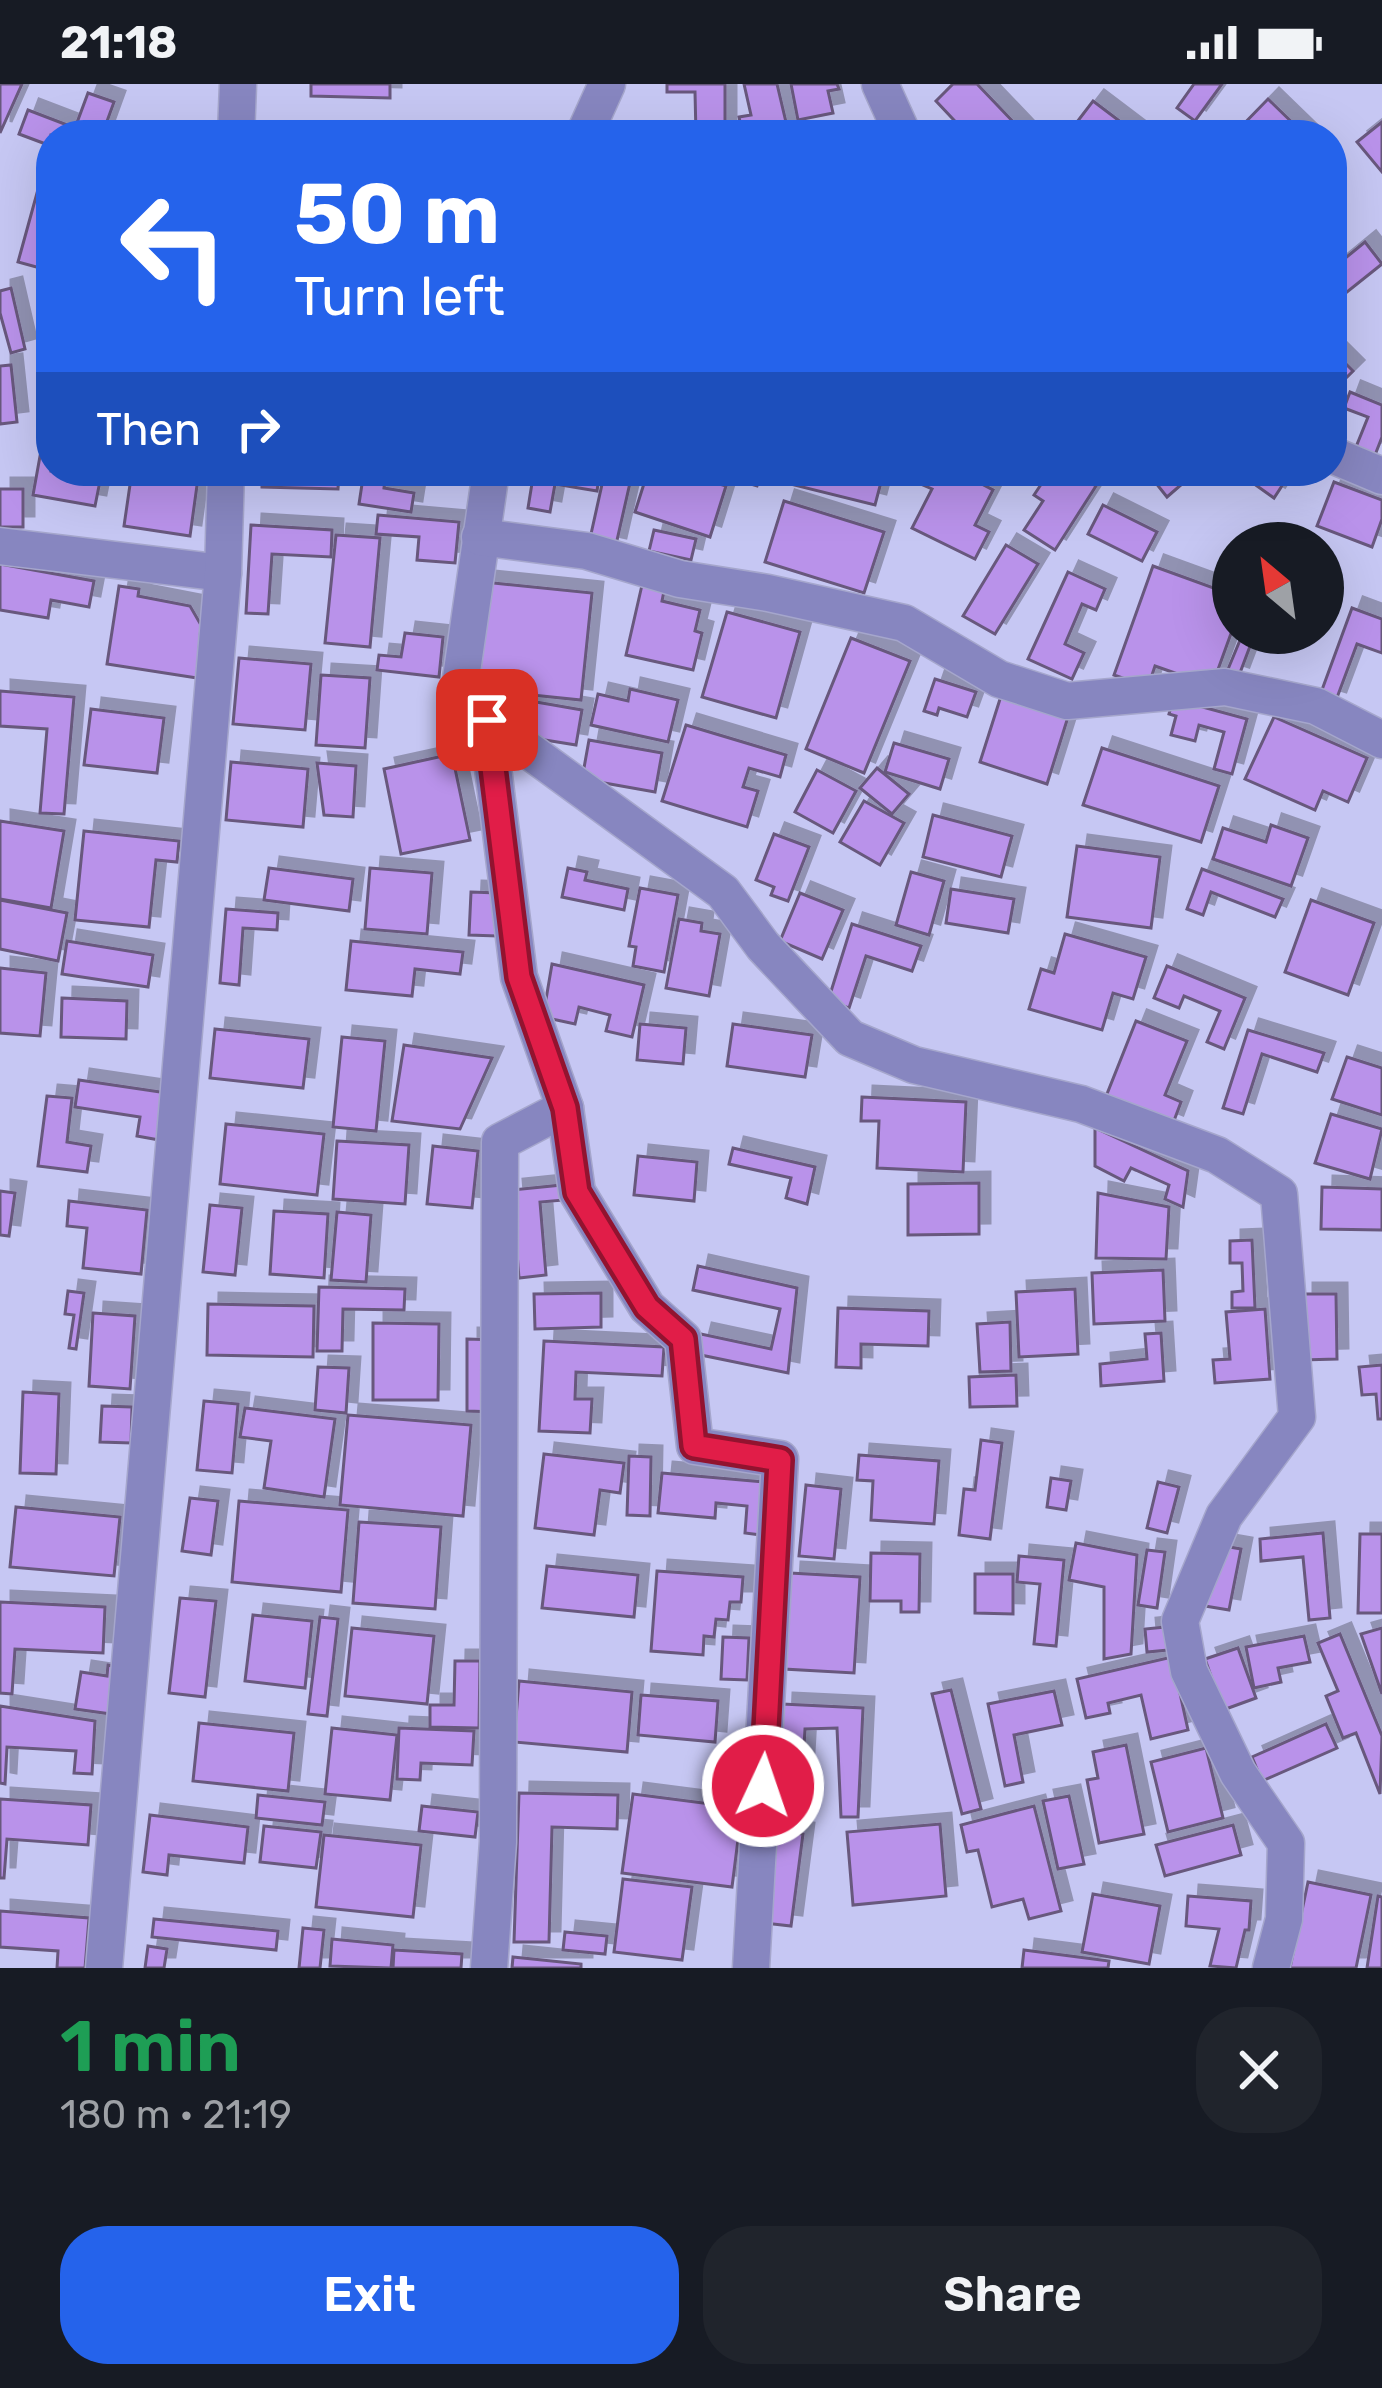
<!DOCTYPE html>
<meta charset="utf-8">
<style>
body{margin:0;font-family:Rubik,sans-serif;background:#20242c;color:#f1f3f6;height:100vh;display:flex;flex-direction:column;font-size:45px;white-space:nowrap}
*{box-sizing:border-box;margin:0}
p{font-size:39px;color:#9ea1a6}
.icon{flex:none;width:66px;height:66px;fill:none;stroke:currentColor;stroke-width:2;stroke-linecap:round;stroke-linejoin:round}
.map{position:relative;height:1884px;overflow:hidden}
.side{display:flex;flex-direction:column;background:#171b24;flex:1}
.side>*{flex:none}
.guide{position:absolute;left:36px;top:36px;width:1311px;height:366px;border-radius:48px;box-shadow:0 12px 48px #0002;background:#2563eb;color:#fff;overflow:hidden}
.needle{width:78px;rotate:331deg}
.tools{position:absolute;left:1212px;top:438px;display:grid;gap:24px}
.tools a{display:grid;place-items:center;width:132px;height:132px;border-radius:50%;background:#171b24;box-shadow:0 12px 48px #0002;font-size:60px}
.pin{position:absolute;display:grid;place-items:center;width:102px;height:102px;color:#fff;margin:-51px;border-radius:24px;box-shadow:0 6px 18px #0006}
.me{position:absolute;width:132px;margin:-66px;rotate:3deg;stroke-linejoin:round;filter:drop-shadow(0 0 9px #0008)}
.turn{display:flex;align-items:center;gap:42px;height:252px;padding:0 60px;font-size:54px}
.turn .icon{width:156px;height:156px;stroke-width:2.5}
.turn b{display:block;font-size:84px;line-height:102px}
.then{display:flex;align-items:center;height:114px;padding:0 60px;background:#0003;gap:24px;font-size:45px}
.round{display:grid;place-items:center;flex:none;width:126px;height:126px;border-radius:48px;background:#20242c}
.summary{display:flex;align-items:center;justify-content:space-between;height:204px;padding:0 60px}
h1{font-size:72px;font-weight:600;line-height:90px;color:#1e9e55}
.primary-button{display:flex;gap:24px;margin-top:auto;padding:24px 60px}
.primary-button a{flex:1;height:138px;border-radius:48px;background:#2563eb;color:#fff;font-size:48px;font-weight:600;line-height:138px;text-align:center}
.primary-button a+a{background:#20242c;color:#f1f3f6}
.status{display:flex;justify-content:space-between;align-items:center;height:84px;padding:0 60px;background:#171b24;direction:ltr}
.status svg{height:33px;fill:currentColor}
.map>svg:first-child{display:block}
</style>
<div class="status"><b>21:18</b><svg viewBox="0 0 49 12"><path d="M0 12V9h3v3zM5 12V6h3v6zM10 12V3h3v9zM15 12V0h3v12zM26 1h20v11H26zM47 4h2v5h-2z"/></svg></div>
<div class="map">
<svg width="1382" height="1884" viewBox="0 0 1382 1884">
<defs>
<filter id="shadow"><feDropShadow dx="11" dy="-11" stdDeviation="0" flood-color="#0004"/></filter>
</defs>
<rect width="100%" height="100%" fill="#c6c7f3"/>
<!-- building -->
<g fill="#b992ea" stroke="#68587d" stroke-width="3" filter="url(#shadow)">
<path d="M0,0H22L0,49Z"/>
<path d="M311,0H390V14L311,12Z"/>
<path d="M667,0H725V51H696L695,8H667Z"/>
<path d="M744,0H777L789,51H743L739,33L751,31Z"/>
<path d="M791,0H837L839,5L828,7L833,29L798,36Z"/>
<path d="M953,0H977L1022,47L1017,51H968L936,17Z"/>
<path d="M1194,0H1222L1195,37L1177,24Z"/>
<path d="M88,9L114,18L102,51H51V62L19,50L28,26L75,44Z"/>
<path d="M1268,15L1305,51L1234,50Z"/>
<path d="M1093,17L1138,51H1067Z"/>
<path d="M1382,38V88L1357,58Z"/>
<path d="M45,80L51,81V187L18,178Z"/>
<path d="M1365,158L1382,180L1332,220V185Z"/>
<path d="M11,204L25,265L11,269L0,229V207Z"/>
<path d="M47,246H51V311L38,309Z"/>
<path d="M1332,266L1353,287L1337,303L1332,298Z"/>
<path d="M11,281L17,338L0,340V282Z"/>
<path d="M1350,308L1382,321V353L1375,371L1356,363L1368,333L1344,324Z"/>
<path d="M46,339H51V387H102L95,422L33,411Z"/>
<path d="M132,387H199L190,452L124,442Z"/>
<path d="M262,387H339L338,405L262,403Z"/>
<path d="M364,387H386L384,404L414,409L411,428L359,420Z"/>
<path d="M534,387H600L597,407L555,400L550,428L528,424Z"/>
<path d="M605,387L632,390L615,465L589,459Z"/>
<path d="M648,387H679L726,402L710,453L635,428Z"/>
<path d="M707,387H762L757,402Z"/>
<path d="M789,387H884L875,421L786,399Z"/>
<path d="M930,387H957L993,406L975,441L989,448L975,475L912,444L932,405L923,401Z"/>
<path d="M1050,387H1072L1096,402L1055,466L1024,446L1043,417L1034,411Z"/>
<path d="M1168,387H1197L1167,413L1155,398Z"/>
<path d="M1236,387H1285L1289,391L1274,414Z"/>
<path d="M1334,398L1382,416V435L1372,463L1317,442Z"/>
<rect x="0" y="405" width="23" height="38"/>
<path d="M784,417L884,448L864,509L765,478Z"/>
<path d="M1103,421L1157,448L1142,477L1088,450Z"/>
<path d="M378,431L459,438L455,479L417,476L419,453L376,450Z"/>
<path d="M251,441L332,446L331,473L272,470L268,530L246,529Z"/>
<path d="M654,446L696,455L691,476L649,467Z"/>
<path d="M336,451L380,454L370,563L325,559Z"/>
<path d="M1006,461L1038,480L995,550L963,532Z"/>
<path d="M0,480L94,497L89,523L51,516L48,534L0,526Z"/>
<path d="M1153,482L1233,511V544L1212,602L1155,582L1148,603L1114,591Z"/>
<path d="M1068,488L1105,505L1096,526L1082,520L1065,560L1084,569L1072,595L1028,575Z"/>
<path d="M484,498L592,509L581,616L473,605Z"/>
<path d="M642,501L664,507L662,517L700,526L695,547L702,549L693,586L626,571Z"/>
<path d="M119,502L139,505L138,512L190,522L201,541L197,594L107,580Z"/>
<path d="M1352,524L1382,535V569L1357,560L1335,619L1319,614Z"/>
<path d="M727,528L800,548L776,634L702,613Z"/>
<path d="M405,549L443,553L439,593L377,586L379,571L401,573Z"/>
<path d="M1243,549H1255L1238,594L1226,590Z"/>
<path d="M851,554L910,577L864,689L806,665Z"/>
<path d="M239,574L311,580L305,646L233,640Z"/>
<path d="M321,591L370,594L365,664L316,661Z"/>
<path d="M935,595L976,608L967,633L939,624L937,631L924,627Z"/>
<path d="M630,605L678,616L668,658L591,641L598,610L628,617Z"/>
<path d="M0,607L74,613L64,730L40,729L47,645L0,642Z"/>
<path d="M1001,612L1068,633L1047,700L980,678Z"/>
<path d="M519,615L582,626L576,661L514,651Z"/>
<path d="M1173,615L1247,635L1232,690L1214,685L1224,648L1199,641L1195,657L1171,651L1176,632L1169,630Z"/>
<path d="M91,625L164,634L157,689L84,681Z"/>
<path d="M1274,633L1367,674L1348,718L1323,707L1315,726L1245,695Z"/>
<path d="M686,641L786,671L780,693L749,684L743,703L758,707L747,743L662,717Z"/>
<path d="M589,656L662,669L655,708L582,695Z"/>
<path d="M894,659L949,675L940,705L885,688Z"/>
<path d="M1102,664L1219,702L1201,758L1083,721Z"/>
<path d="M452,670L470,756L401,770L384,685Z"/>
<path d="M231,678L308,685L303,743L226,736Z"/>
<path d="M317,679L356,682L353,733L324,731Z"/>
<path d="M877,684L909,710L892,730L860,704Z"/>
<path d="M817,686L856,707L833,749L795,728Z"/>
<path d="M864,717L904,739L880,781L840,758Z"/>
<path d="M933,731L1012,752L1001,793L923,773Z"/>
<path d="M0,737L64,747L51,824L0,815Z"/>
<path d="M1271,741L1308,754L1291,802L1213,775L1223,744L1266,758Z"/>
<path d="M84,747L179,757L177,778L156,776L149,843L75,836Z"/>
<path d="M774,750L809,763L788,817L771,811L774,803L756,796Z"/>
<path d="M1077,762L1160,773L1151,844L1067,833Z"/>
<path d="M269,784L353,795L349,827L264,816Z"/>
<path d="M370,784L432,789L427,850L365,845Z"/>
<path d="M568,784L587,788L585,796L628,805L624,826L562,813Z"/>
<path d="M1202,785L1283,815L1275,833L1211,808L1203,831L1187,825Z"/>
<path d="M911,788L944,797L929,851L896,841Z"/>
<path d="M640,804L678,811L664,888L633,882L636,863L629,862Z"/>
<path d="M951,805L1014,815L1008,849L946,839Z"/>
<path d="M471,808L498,809L497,852L469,851Z"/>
<path d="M800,809L843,826L822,875L780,857Z"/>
<path d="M0,816L67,829L58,877L0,865Z"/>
<path d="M1311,816L1374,839L1348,911L1285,888Z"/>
<path d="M226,825L278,829L277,846L243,844L239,901L220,899Z"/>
<path d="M679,835L702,839L701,847L720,850L709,912L666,904Z"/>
<path d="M852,840L921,862L912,887L866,872L849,924L828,917Z"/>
<path d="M1065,850L1146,873L1133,915L1113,909L1102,946L1029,925L1041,885L1054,889Z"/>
<path d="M67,857L153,871L148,903L62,890Z"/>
<path d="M351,857L463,868L460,890L415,885L412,912L346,906Z"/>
<path d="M552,880L644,901L632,953L606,947L610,931L579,923L575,940L543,933Z"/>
<path d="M1167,882L1245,914L1224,965L1207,958L1220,927L1184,912L1179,924L1154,914Z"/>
<path d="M0,884L46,889L40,952L0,949Z"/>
<path d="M62,914L127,917L126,955L61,953Z"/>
<path d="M1136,937L1187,957L1165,1011L1181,1018L1172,1042L1105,1015Z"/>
<path d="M640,940L686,944L683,980L637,976Z"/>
<path d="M733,940L812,951L805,993L727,982Z"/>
<path d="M215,945L309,955L303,1004L210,994Z"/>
<path d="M1248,946L1324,969L1317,988L1262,970L1243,1030L1223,1024Z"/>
<path d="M342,953L385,957L376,1047L333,1043Z"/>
<path d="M404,961L492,974L460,1045L392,1037Z"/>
<path d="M1347,973L1382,984V1031L1332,1015Z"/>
<path d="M79,996L167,1009L159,1056L137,1052L140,1033L75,1023Z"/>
<path d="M47,1012L72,1014L67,1058L91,1062L87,1088L38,1082Z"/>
<path d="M862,1013L966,1018L963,1088L877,1084L879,1037H861Z"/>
<path d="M1331,1030L1382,1045L1370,1095L1315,1079Z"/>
<path d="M226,1040L324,1050L317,1111L220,1100Z"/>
<path d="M1095,1044L1188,1087L1183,1123L1165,1115L1169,1101L1131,1084L1124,1097L1095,1082Z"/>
<path d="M337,1057L409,1061L405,1120L333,1115Z"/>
<path d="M433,1062L478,1067L472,1124L427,1120Z"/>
<path d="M733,1064L815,1083L807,1120L786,1114L791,1094L729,1080Z"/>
<path d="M638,1072L697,1078L694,1117L634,1111Z"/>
<path d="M979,1099V1150L908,1151V1100Z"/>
<path d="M562,1101L564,1116L540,1118L546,1191L519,1194L512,1106Z"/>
<path d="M1322,1103L1382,1105V1146L1321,1145Z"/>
<path d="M0,1107L15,1109L9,1152L0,1151Z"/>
<path d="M1098,1109L1169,1123L1166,1175L1096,1174Z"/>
<path d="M69,1117L147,1126L141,1190L83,1184L87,1144L67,1142Z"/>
<path d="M210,1121L242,1124L235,1191L203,1188Z"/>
<path d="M274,1127L328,1130L324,1194L270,1190Z"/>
<path d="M337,1128L371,1131L366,1198L331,1196Z"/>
<path d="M1252,1156L1255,1224H1232V1208L1243,1207L1242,1179H1230V1157Z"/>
<path d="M698,1182L797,1204L788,1289L696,1270L701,1250L771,1265L780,1225L693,1206Z"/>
<path d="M1163,1186L1165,1237L1094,1240L1092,1189Z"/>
<path d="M319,1203L405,1205L404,1226L343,1225L342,1267H317Z"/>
<path d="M1075,1205L1078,1270L1019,1273L1016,1208Z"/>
<path d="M68,1207L84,1209L76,1265L69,1264L74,1231L65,1230Z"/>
<path d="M601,1209V1243L535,1245L534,1210Z"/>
<path d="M1302,1210H1336L1337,1275L1302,1276Z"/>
<path d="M208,1220L314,1222L313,1273L207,1271Z"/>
<path d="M838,1224L929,1227L928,1262L861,1260V1284L836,1283Z"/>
<path d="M1265,1225L1270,1295L1215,1299L1213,1276L1230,1275L1226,1228Z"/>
<path d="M93,1229L135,1232L130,1305L89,1302Z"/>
<path d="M1010,1238L1011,1287L980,1288L977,1240Z"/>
<path d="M373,1239L439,1240L438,1316H373Z"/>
<path d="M1161,1249L1164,1297L1101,1302L1100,1280L1147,1275L1145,1250Z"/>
<path d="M467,1255L497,1256L496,1328L467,1327Z"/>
<path d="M544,1257L664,1263L662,1292L576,1288L575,1315H592L590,1349L539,1347Z"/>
<path d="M1382,1281V1335H1378L1376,1310L1362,1311L1359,1283Z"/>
<path d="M318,1283L349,1284L346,1329L315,1326Z"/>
<path d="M1016,1291L1017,1322L970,1323L969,1293Z"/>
<path d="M23,1308L59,1310L56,1390L20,1389Z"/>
<path d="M204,1317L238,1320L232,1389L197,1386Z"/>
<path d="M102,1322L132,1323L131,1359L100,1358Z"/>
<path d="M245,1324L335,1335L324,1413L264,1404L271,1357L240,1353Z"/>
<path d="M348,1331L471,1341L463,1432L340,1421Z"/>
<path d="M981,1356L1002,1359L990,1455L959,1451L964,1405L975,1406Z"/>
<path d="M544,1370L624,1379L620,1409L600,1406L594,1451L535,1444Z"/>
<path d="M859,1371L939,1377L934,1440L871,1436L873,1397L857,1396Z"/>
<path d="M629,1372L651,1373L650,1432L627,1431Z"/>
<path d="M662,1389L765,1398L761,1451L745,1449L747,1422L716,1419L715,1434L658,1429Z"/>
<path d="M1051,1394L1071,1397L1066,1426L1047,1423Z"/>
<path d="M1158,1398L1179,1403L1167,1449L1147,1444Z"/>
<path d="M806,1401L841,1405L834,1475L799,1472Z"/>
<path d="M190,1414L218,1417L211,1471L182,1467Z"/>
<path d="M239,1417L348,1426L341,1508L232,1498Z"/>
<path d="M16,1423L120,1433L114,1492L10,1483Z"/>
<path d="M359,1438L441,1443L435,1525L353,1519Z"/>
<path d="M1323,1449L1330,1534L1309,1536L1303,1473L1261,1477L1260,1455Z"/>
<path d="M1360,1450H1382V1529H1358Z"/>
<path d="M1076,1459L1137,1471L1131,1570L1104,1575V1503L1069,1496Z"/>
<path d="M1218,1461L1241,1465L1229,1526L1205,1522Z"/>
<path d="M1147,1466L1165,1468L1157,1524L1138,1521Z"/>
<path d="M871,1469L920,1470L919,1528H901V1517H870Z"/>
<path d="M1019,1472L1064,1476L1056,1562L1034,1560L1040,1500L1017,1498Z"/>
<path d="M547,1482L638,1491L634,1533L542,1524Z"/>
<path d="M657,1487L743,1493L741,1518H730L728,1536L716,1535L714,1553L704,1552L703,1571L651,1567Z"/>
<path d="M790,1489L860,1493L854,1589L784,1585Z"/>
<path d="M975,1490H1013V1530L975,1529Z"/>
<path d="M180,1514L216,1517L205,1613L169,1609Z"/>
<path d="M0,1518L105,1523L103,1569L15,1565L12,1610L0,1609Z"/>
<path d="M253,1531L312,1537L305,1604L245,1597Z"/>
<path d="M320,1533L338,1535L327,1632L308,1630Z"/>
<path d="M1176,1542L1179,1565L1147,1568L1145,1545Z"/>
<path d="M352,1544L434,1552L427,1620L345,1612Z"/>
<path d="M1382,1544V1610L1361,1550Z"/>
<path d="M1340,1550L1382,1652L1380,1710L1356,1649L1343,1654L1326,1612L1338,1607L1318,1559Z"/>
<path d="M1304,1552L1310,1578L1278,1584L1281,1598L1254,1604L1246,1563Z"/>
<path d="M723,1553L749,1554L747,1596L721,1595Z"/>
<path d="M1238,1564L1256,1614L1223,1626L1205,1575Z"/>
<path d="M1172,1573L1188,1646L1151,1655L1141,1611L1108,1619L1110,1629L1086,1634L1077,1595Z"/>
<path d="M455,1577H480L479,1644L430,1643V1621H454Z"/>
<path d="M108,1581L118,1583L111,1630L75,1625L81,1588L107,1592Z"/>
<path d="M519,1597L632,1608L627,1668L514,1658Z"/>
<path d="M951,1606L981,1725L962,1730L932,1610Z"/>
<path d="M1054,1607L1062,1641L1014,1651L1023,1698L1005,1702L988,1620Z"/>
<path d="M641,1611L718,1617L715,1658L638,1651Z"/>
<path d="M782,1620L863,1624L858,1733H841L837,1644L805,1645L800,1731L777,1730Z"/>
<path d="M0,1622L95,1637L92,1690L74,1689L76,1667L7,1663L5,1700L0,1699Z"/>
<path d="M199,1639L294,1649L288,1707L193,1697Z"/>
<path d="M1326,1640L1337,1664L1262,1697L1252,1673Z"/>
<path d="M332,1644L397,1651L390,1716L325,1710Z"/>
<path d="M399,1644L474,1647L472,1681L421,1679L420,1696L397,1695Z"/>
<path d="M1126,1661L1144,1750L1099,1759L1087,1696L1098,1694L1093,1668Z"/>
<path d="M1206,1664L1223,1734L1168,1748L1151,1678Z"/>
<path d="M519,1709L618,1711L617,1745L552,1743L549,1858H514Z"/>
<path d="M633,1710L742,1724L732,1803L622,1789Z"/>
<path d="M258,1711L325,1718L322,1741L256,1734Z"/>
<path d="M1069,1712L1084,1780L1058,1785L1043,1717Z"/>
<path d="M0,1715L91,1721L88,1761L7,1755L4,1794H0Z"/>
<path d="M422,1722L478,1728L475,1753L419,1747Z"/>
<path d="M1034,1722L1061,1827L1029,1835L1023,1815L992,1823L978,1766L967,1768L961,1741Z"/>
<path d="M150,1731L248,1743L244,1779L169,1771L167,1791L143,1788Z"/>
<path d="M940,1740L946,1812L853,1821L847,1748Z"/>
<path d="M1233,1741L1241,1771L1165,1792L1156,1761Z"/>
<path d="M264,1742L321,1748L316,1784L260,1778Z"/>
<path d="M776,1747L803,1750L791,1842L764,1839Z"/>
<path d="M324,1751L421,1761L413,1833L316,1823Z"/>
<path d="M623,1795L692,1803L682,1876L614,1868Z"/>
<path d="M1308,1798L1371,1811L1356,1884H1290Z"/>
<path d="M1093,1810L1160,1822L1149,1880L1082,1868Z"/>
<path d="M1188,1812L1251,1817L1249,1846H1245L1236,1884L1210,1882L1219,1845L1186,1842Z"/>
<path d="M1378,1812L1382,1813V1884H1367Z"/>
<path d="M0,1827L89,1834L85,1884H57L58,1867L0,1863Z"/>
<path d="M154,1835L278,1847L276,1866L152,1853Z"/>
<path d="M303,1844L324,1846L320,1884H299Z"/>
<path d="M565,1848L607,1852L605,1870L563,1866Z"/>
<path d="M332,1855L393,1861L391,1884L330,1882Z"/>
<path d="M148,1862L167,1865L164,1884H145Z"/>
<path d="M394,1866L462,1870L461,1884H393Z"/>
<path d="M1024,1866L1109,1877L1108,1884H1022Z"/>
<path d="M513,1873L581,1880V1884H512Z"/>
</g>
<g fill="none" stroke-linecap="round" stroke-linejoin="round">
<defs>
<g id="street">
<path d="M880,0L903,51"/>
<path d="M236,51L238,0"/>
<path d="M584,51L607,0"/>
<path d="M1332,371L1382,392"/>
<path d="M491,387L458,615L723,808L763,862L850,954L914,981L1081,1020L1217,1071L1279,1110L1297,1333L1224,1432L1180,1537L1189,1587L1238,1689L1286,1759L1284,1835L1271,1884"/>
<path d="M480,453L587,467L680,495L768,509L904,539L999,595L1067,617L1225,603L1316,622L1382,656"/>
<path d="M0,462L223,489"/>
<path d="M487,636L519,893L565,1024L500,1058L498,1758L489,1884"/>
<path d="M565,1024L577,1108L647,1223L683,1255L695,1362L780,1375L751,1884"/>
<path d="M104,1884L223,489L226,387"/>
</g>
</defs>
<!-- street casing -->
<use href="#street" stroke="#a5a6cc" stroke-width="39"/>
<!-- street -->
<use href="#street" stroke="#8786c0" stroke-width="36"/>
</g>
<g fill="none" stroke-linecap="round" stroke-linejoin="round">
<defs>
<path id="route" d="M487,636L519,893L565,1024L577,1108L647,1223L683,1255L694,1362L780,1376L763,1702"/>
</defs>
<!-- route casing -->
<use href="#route" stroke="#92132f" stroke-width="30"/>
<!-- route -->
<use href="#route" stroke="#e11d48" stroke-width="21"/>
</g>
</svg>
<div class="tools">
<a><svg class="needle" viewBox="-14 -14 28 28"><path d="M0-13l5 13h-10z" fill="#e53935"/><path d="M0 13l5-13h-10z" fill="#9ea1a6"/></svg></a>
</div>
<div class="pin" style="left:487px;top:636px;background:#d93025"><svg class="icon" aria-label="arrive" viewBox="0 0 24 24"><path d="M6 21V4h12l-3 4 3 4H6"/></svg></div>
<svg class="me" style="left:763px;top:1702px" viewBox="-20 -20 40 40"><circle r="17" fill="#e11d48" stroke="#fff" stroke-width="3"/><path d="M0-11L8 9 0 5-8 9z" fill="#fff"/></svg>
<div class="guide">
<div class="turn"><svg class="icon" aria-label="left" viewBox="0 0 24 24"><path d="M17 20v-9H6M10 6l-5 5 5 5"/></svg><div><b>50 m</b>Turn left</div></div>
<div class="then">Then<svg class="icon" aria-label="right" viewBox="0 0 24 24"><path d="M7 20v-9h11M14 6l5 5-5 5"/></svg></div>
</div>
</div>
<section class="side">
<div class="summary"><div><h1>1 min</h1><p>180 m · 21:19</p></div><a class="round"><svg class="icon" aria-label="close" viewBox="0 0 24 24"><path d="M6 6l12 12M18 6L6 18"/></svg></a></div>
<div class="primary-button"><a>Exit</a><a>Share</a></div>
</section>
